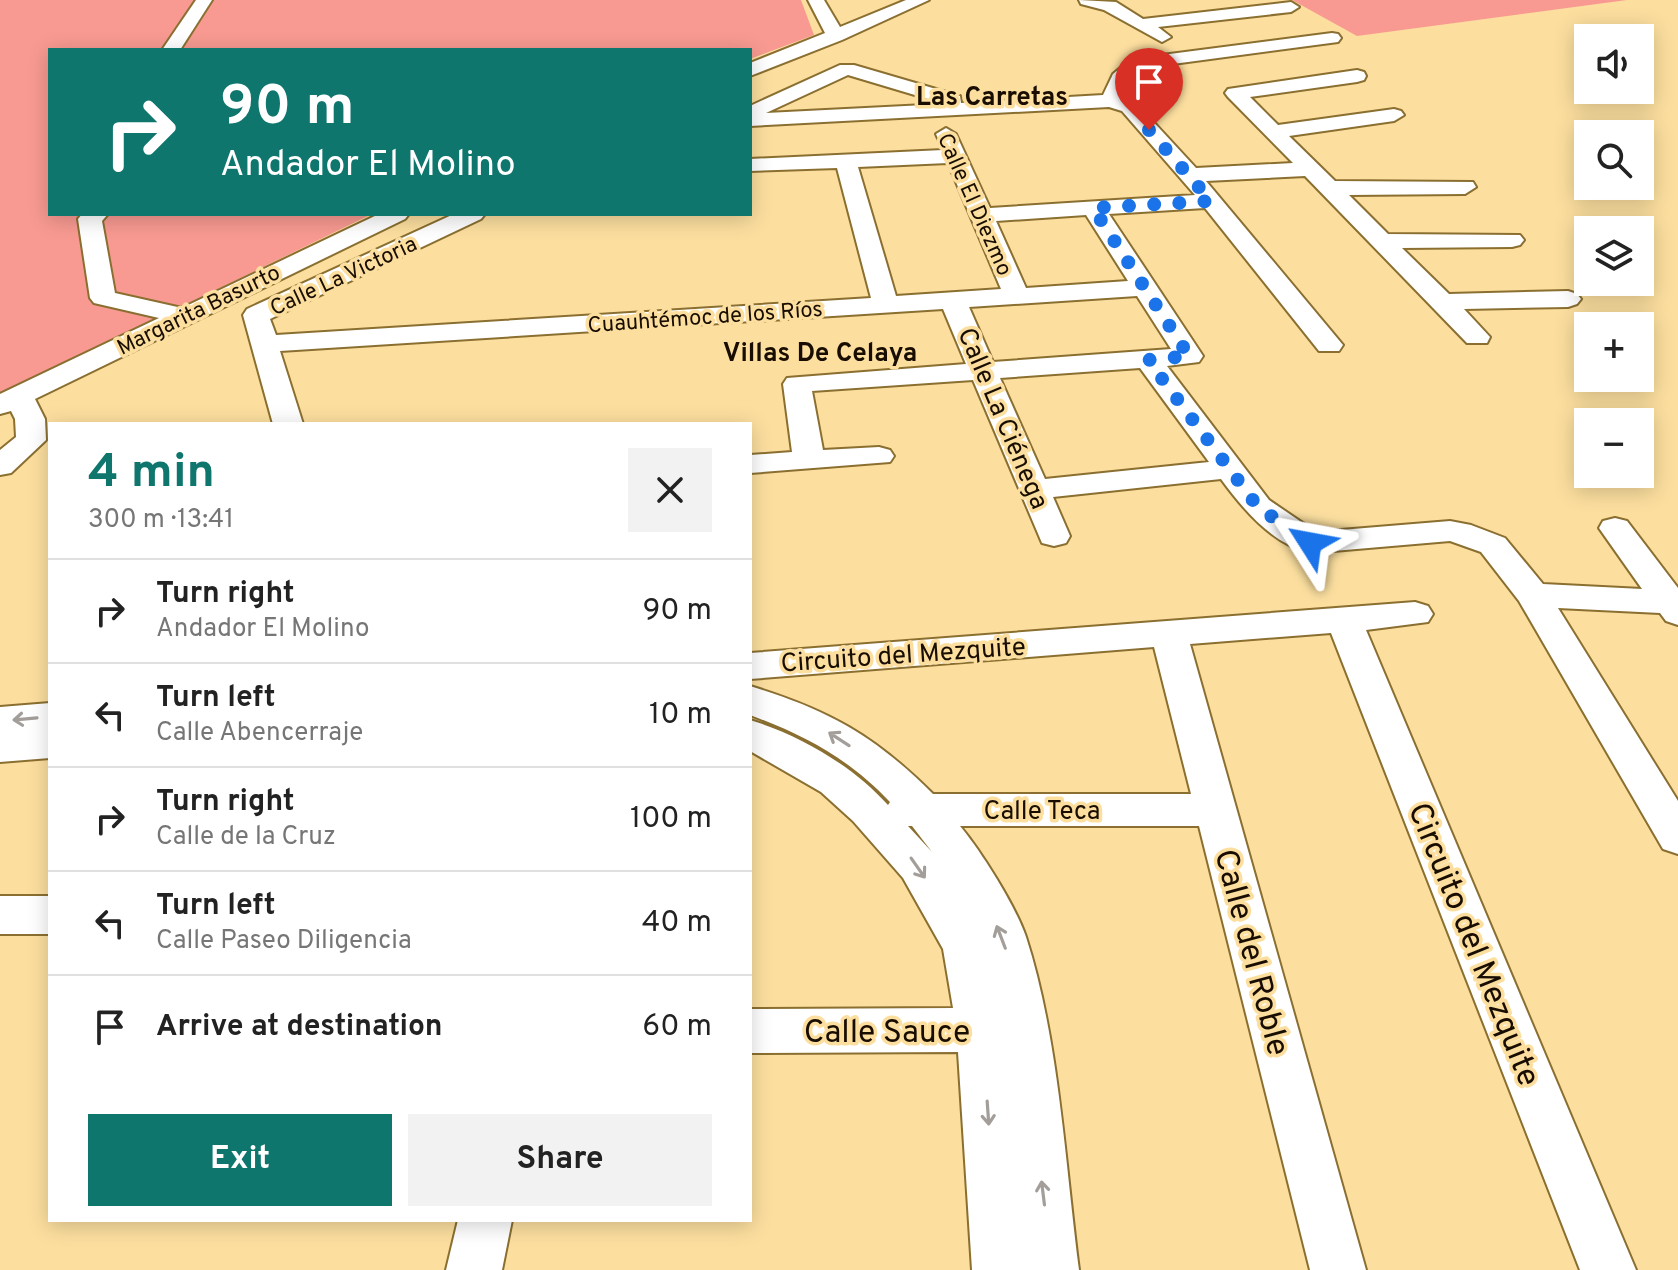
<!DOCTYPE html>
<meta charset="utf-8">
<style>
body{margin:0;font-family:Overpass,sans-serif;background:#f2f2f2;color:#222;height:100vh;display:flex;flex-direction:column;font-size:30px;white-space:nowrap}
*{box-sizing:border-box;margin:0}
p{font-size:26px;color:#767676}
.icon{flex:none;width:44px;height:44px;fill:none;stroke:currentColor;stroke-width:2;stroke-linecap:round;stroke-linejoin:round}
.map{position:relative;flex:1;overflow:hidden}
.sheet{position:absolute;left:48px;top:422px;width:704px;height:800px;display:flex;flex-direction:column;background:#fff;border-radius:0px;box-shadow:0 4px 20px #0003}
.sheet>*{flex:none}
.top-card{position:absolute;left:48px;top:48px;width:704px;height:168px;border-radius:0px;box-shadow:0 4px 20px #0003;background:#0f766e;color:#fff;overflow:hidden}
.tools{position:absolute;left:1574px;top:24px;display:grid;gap:16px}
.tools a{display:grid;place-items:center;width:80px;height:80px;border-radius:0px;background:#fff;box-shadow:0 4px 20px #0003;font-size:40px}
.pin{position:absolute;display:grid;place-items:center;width:68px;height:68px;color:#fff;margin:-82px -34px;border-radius:50% 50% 50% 0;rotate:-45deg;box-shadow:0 0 8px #0007}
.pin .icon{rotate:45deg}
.me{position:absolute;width:88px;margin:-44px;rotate:304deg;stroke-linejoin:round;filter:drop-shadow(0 0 6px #0008)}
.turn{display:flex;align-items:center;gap:28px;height:168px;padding:0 40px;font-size:36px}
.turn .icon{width:104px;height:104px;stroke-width:2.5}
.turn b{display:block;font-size:56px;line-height:68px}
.round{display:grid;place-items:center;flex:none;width:84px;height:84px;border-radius:0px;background:#f2f2f2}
.headline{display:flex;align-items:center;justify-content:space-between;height:136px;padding:0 40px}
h1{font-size:48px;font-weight:700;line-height:60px;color:#0f766e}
.button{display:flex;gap:16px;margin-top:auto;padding:16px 40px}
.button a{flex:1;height:92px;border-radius:0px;background:#0f766e;color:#fff;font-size:32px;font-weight:700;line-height:92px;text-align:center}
.button a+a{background:#f2f2f2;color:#222}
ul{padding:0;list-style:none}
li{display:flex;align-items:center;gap:24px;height:104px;padding:0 40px;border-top:2px solid #e0e0e0}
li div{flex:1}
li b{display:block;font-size:30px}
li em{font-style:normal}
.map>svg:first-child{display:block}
</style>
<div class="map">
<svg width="1678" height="1270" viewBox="0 0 1678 1270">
<rect width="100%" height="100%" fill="#fcdf9f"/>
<!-- green -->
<g fill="#f89a91">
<path d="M0,0H801L814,35L750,59V50H50V214H372L0,395Z"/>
<path d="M1292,0H1627L1357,36Z"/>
</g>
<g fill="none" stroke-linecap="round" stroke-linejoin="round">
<defs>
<g id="minor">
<path d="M196,0H212L180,50H162Z"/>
<path d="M808,0H824L840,27L906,0H929L842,40L750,76V63L825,33Z"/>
<path d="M1079,0L1116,2L1143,19L1291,2L1299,7L1291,12L1158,27L1171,37L1162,42L1104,10L1081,4Z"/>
<path d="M1332,33L1338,34L1341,38L1338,42L1143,68L1129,80L1122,98L1136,103L1196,168L1293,163L1228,97L1225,93L1228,89L1357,70L1364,72L1366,76L1364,80L1357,82L1250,97L1278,125L1394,109L1401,111L1404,115L1394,121L1289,136L1335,181L1473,182L1476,187L1465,194L1349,195L1388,234L1520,235L1524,240L1520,245L1512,247L1402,248L1449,294L1568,291L1577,294L1581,299L1577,304L1568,307L1464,309L1490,337L1487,343H1467L1305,176L1206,181L1343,345L1339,351H1319L1205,208L1109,214L1203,356L1199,362L1167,366L1269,500L1316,532L1450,521L1471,525L1505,538L1543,584L1642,589L1599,528L1603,521L1615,518L1627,521L1678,588V625L1666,621L1660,613L1558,608L1678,801V854L1663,849L1519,601L1481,552L1450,541L1310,553C1272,544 1243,509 1221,479L1053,497L1070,536L1066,543L1054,546L1042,543L973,380L812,391L823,450L879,447L890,450L894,456L890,462L750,473V455L792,452L783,384L787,378L966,364L943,309L280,351L303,424H273L243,315L247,309L454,214H485L481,219L270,319L276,335L871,298L837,168L750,171V159L943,150L936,134L946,128L956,134L990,208L1195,195L1122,111L1109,107L750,126V106L840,65H854L960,96L961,103L1103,95L1113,74L1131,59ZM848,75L945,104L766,113ZM948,163L1001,289L896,296L858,167ZM1086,215L1128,281L1026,288L996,221ZM1137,296L1171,349L993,362L969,307ZM1140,368L1209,462L1045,479L1000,378Z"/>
<path d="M82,214H108L102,221L115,293L182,308L379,214H409L405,219L35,399L45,419L46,440L11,473L0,475V450L16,437L15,419L11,411L0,414V394L159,318L94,303L90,298L78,219Z"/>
<path d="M1415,602L1428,606L1433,614L1428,622L1366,630L1636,1270H1580L1331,633L1190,644L1366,1270H1310L1199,826H960C981,851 1016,907 1026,937C1059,1039 1065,1163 1079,1270H972L958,1052L750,1053V1009L953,1008L943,949L903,878L853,821L821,792L750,751V720C800,735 853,766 888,805L890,802C848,758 806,736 750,715V686C829,710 875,736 933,794H1191L1154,647L750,679V653ZM908,826H912L932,852Z"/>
<path d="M50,703V758L0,762V707Z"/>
<rect x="0" y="896" width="50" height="38"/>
<path d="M458,1220H512L502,1270H446Z"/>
</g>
</defs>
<!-- minor casing -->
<use href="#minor" stroke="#8a6f30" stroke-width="4"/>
<!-- minor -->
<use href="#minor" fill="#fff" fill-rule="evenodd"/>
</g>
<!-- one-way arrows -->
<defs><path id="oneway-shaft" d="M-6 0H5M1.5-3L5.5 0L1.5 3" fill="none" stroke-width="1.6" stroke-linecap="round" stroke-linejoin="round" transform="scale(2)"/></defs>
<g stroke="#a39e99">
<use href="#oneway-shaft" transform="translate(25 719) rotate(175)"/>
<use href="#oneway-shaft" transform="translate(839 739) rotate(-147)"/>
<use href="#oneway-shaft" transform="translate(918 868) rotate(55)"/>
<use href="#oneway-shaft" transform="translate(1001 937) rotate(-111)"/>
<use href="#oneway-shaft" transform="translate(988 1113) rotate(86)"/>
<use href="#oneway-shaft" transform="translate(1043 1193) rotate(-97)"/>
</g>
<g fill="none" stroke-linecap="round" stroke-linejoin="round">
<!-- route -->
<path stroke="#1a73e8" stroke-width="14" stroke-dasharray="0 25.2" d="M1149,130L1211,201L1093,208L1189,356L1148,360L1258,507L1310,543"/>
</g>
<g text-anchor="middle" stroke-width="7" stroke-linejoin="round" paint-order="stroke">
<!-- far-street labels -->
<g font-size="22" fill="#180d00" stroke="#fcdf9f">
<text transform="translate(976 204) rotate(66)" y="8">Calle El Diezmo</text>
<text transform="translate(343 275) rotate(-25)" y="8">Calle La Victoria</text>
<text transform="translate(198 309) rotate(-26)" y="8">Margarita Basurto</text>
<text transform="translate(705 316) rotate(-4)" y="8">Cuauhtémoc de los Ríos</text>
</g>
<!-- far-quarter labels -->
<g font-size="26" font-weight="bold" fill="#180d00" stroke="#fcdf9f">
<text x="992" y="105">Las Carretas</text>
<text x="820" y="361">Villas De Celaya</text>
</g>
<!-- street labels -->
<g font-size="26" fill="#180d00" stroke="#fcdf9f">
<text transform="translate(1004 418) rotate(67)" y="9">Calle La Ciénega</text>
<text transform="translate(903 654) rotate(-4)" y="9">Circuito del Mezquite</text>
<text x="1042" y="819">Calle Teca</text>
</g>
<!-- near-street labels -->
<g font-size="32" fill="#180d00" stroke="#fcdf9f">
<text transform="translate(1475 944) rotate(68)" y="11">Circuito del Mezquite</text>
<text transform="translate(1253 952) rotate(75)" y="11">Calle del Roble</text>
<text x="887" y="1042">Calle Sauce</text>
</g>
</g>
</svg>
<div class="tools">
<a><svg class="icon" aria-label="sound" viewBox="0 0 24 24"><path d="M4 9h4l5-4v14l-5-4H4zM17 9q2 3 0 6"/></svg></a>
<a><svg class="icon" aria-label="search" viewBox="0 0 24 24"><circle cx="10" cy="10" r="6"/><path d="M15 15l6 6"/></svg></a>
<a><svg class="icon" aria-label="layers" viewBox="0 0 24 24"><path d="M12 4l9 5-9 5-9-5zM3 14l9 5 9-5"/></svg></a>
<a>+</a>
<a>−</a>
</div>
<div class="pin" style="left:1149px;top:130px;background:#d93025"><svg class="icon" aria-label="arrive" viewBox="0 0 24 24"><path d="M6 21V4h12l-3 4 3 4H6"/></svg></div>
<svg class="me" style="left:1310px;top:543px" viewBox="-20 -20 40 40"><path d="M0-17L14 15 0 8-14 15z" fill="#1a73e8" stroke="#fff" stroke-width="4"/></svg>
<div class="top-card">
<div class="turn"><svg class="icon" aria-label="right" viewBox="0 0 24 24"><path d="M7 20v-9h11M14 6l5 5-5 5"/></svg><div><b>90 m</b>Andador El Molino</div></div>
</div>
<section class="sheet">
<div class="headline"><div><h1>4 min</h1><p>300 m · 13:41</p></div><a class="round"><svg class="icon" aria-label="close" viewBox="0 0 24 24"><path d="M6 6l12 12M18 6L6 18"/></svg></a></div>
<ul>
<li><svg class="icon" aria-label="right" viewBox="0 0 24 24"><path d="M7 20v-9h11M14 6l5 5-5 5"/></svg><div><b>Turn right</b><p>Andador El Molino</p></div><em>90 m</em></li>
<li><svg class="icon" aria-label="left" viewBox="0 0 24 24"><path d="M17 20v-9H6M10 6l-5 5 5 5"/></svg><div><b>Turn left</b><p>Calle Abencerraje</p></div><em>10 m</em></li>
<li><svg class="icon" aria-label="right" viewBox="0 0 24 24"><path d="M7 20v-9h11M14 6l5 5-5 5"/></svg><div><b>Turn right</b><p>Calle de la Cruz</p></div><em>100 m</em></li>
<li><svg class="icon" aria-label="left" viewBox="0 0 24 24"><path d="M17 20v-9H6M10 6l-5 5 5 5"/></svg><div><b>Turn left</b><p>Calle Paseo Diligencia</p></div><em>40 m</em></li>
<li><svg class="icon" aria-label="arrive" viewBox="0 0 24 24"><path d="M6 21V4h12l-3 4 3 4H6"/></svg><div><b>Arrive at destination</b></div><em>60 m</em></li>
</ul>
<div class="button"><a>Exit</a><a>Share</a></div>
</section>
</div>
